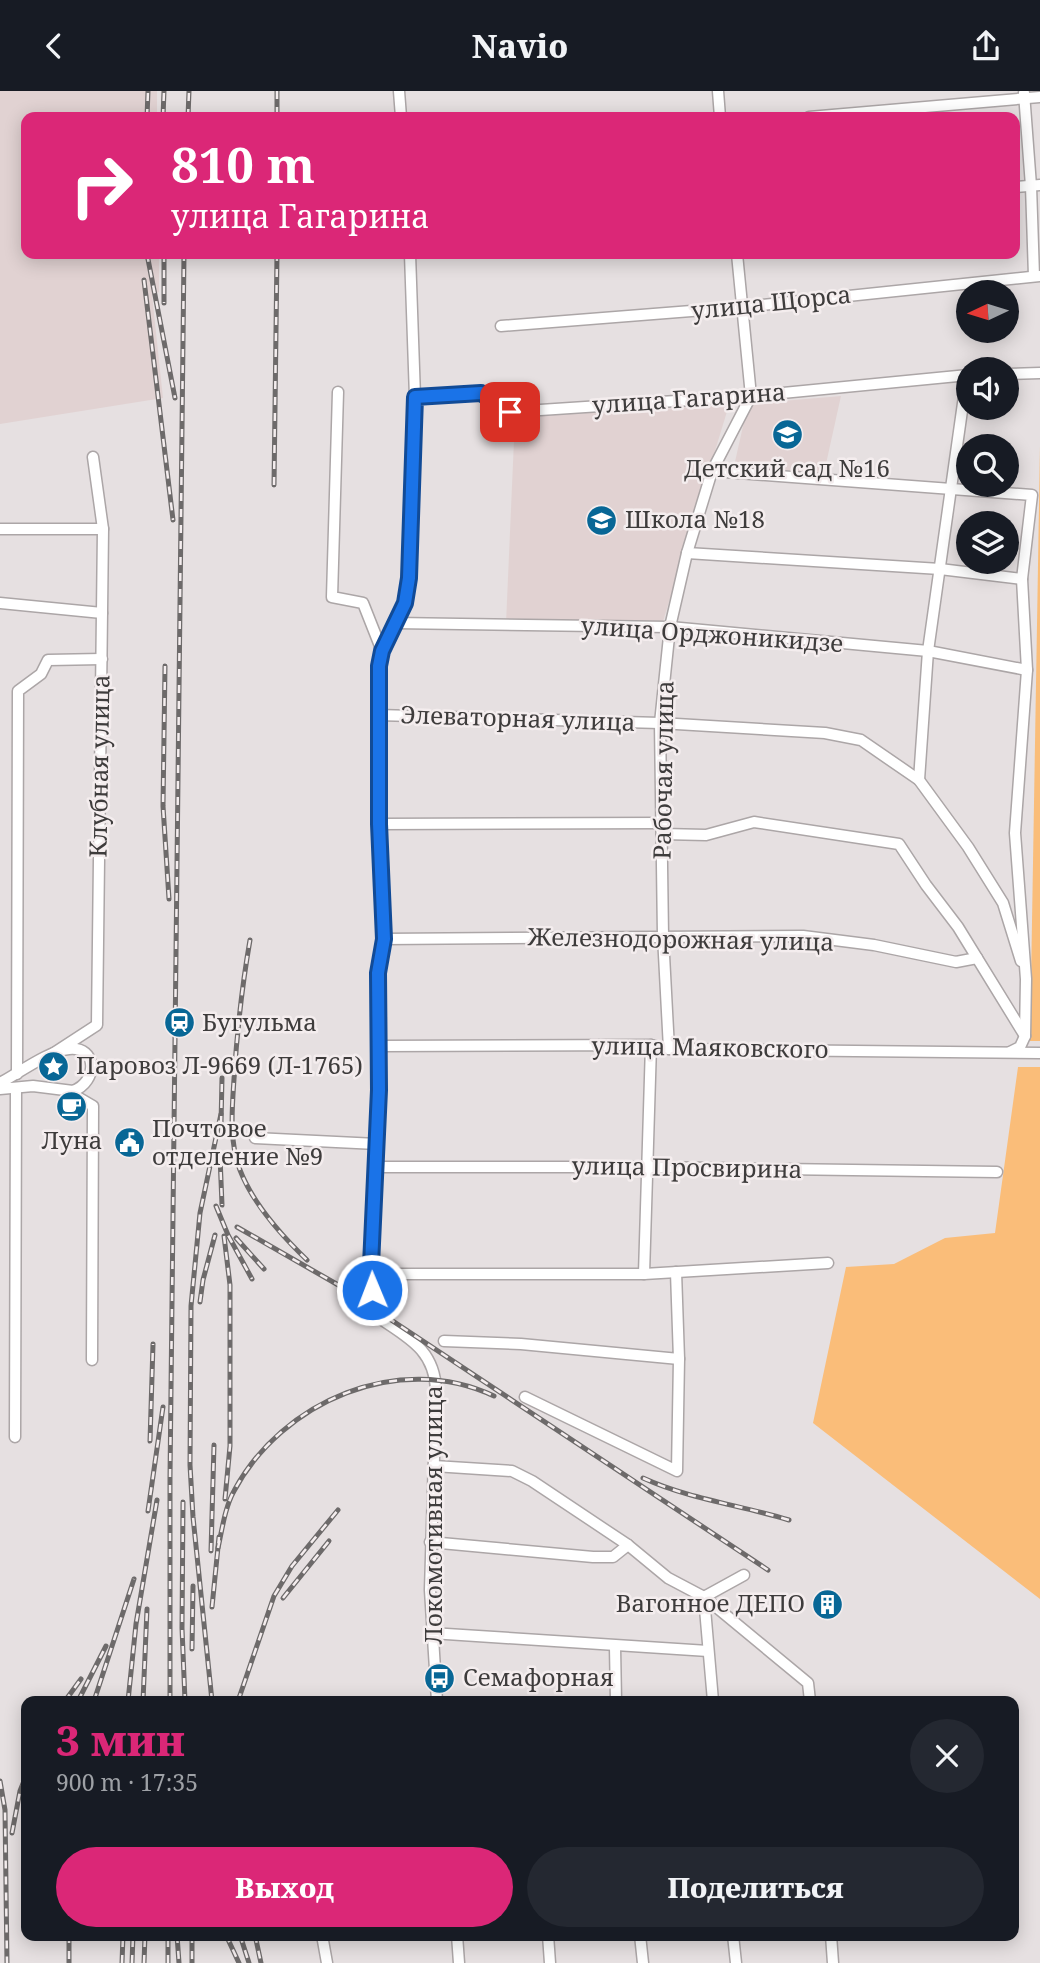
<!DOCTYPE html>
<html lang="ru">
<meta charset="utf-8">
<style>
body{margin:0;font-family:"Noto Serif",serif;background:#242831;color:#f1f3f6;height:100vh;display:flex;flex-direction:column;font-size:26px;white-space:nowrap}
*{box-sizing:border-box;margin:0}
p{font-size:23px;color:#9ea1a6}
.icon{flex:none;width:38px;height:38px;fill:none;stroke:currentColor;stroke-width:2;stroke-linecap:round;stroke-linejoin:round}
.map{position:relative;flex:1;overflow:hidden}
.drawer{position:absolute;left:21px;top:1605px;width:998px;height:245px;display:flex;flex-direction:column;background:#171b24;border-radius:14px;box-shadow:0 4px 18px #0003}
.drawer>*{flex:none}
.top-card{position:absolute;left:21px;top:21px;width:999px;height:147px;border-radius:14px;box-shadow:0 4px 18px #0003;background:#db2777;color:#fff;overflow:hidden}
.needle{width:46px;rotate:266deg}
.tools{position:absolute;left:956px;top:189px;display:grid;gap:14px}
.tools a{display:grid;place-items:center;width:63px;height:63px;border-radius:50%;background:#171b24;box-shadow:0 4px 18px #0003;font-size:35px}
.pin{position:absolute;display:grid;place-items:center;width:60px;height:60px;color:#fff;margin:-30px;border-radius:14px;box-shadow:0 4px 10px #0006}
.me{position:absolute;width:77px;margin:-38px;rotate:359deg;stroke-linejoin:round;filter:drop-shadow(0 0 5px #0008)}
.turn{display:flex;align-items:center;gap:24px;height:147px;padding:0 35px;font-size:32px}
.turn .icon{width:91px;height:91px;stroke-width:2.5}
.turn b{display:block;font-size:49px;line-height:60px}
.round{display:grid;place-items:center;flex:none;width:74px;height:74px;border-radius:37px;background:#242831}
.overview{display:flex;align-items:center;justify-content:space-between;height:119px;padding:0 35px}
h1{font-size:42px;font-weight:800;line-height:52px;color:#db2777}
.button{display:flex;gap:14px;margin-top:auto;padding:14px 35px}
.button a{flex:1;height:80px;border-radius:42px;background:#db2777;color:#fff;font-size:28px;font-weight:800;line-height:80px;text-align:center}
.button a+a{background:#242831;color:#f1f3f6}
header{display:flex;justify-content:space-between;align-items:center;height:91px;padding:0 35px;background:#171b24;font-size:32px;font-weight:800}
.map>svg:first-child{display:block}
</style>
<header><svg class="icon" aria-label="back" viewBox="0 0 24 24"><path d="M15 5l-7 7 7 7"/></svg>Navio<svg class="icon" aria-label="share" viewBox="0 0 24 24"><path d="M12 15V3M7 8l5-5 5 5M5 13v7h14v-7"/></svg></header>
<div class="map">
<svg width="1040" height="1872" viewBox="0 0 1040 1872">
<rect width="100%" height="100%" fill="#e6e0e1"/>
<!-- built -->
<g fill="#e1d2d2">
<path d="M0,0H157V26H26V163H159V201L152,204L163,307L0,333Z"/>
<path d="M841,305L824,382L734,375L748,313Z"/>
<path d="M729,314L661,537L506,532L515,326Z"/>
</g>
<!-- green -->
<g fill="#fabd79">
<path d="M1040,355V950H1030Z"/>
<path d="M1018,976H1040V1508L813,1332L846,1176L894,1173L945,1147L995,1142Z"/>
</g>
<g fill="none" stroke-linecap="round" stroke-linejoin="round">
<defs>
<g id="minor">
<path d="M399,0L401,26"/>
<path d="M718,0L720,26"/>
<path d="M1024,2L1031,95L1034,185"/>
<path d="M809,26L1040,6"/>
<path d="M1015,96L1040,94"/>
<path d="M410,163L415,306L409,487L405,512L382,560L379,575V733L384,848L378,882L379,999L370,1216L372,1222C404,1245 435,1256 436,1300L430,1499L437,1610"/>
<path d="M501,235L742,216L1040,185"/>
<path d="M1006,283L1040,282"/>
<path d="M338,301L332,506L363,512L382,560"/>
<path d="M415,306L481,302L510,321L751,305L968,284"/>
<path d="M712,380L1032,404L1022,488L1027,579L1015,742L1026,888L1025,945L1020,956L1010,961"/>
<path d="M0,438H103"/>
<path d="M687,462L940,478L1022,488"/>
<path d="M0,512L102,522"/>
<path d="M395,532L670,536L928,560L1027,579"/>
<path d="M378,624L660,632L825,642L861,649L919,689L968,756L1003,812L1021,870"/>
<path d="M919,689L928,560L967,284"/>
<path d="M379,733L663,732"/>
<path d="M663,743L706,744L754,731L899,753L926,794L958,836L1025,945"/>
<path d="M384,848L803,845L874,854L956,871L977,867"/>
<path d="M380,955L651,954L669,958L1040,962"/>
<path d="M669,958L663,845L660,632L670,536L687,462L712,380L751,305L737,163"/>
<path d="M54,962L97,934L103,438L93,366"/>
<path d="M17,983L18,600L41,583L48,569L102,568"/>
<path d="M0,992C19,982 48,960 69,958C98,955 98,991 73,1000L33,995L0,998"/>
<path d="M69,1001L93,1015L92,1269"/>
<path d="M255,1047L377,1053"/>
<path d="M376,1076H646L997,1081"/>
<path d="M373,1183H644L828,1172"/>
<path d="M644,1183L651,954"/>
<path d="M444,1250L521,1253L679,1268L676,1181"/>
<path d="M525,1306L677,1380L679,1268"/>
<path d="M15,1346L16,997"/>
<path d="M434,1375L512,1380L532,1390L628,1454L668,1487L704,1506L808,1592L810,1610"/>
<path d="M430,1451L593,1466H613L628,1454"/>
<path d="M431,1542L708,1560"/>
<path d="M615,1556L616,1610"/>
<path d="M713,1610L704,1506L744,1484"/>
<path d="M322,1844L327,1872"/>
<path d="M457,1844L459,1872"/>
<path d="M548,1844L550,1872"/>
<path d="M640,1844L643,1872"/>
<path d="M733,1844L736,1872"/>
<path d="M831,1844L833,1872"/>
</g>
</defs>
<!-- minor casing -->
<use href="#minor" stroke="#aca6a7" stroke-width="13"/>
<!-- minor -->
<use href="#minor" stroke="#fff" stroke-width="10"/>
<defs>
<g id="rail">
<path d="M277,0V26"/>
<path d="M147,26L148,0"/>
<path d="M163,26L164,0"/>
<path d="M188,26L189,0"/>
<path d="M147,163L175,307"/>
<path d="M164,163V212"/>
<path d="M144,189L173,429"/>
<path d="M274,394L277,163"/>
<path d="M165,575L163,715L169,808"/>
<path d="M250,849C242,895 237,941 234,988C232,1018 229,1051 240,1079C253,1113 281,1144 307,1169"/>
<path d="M221,1033L222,987"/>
<path d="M220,1065L222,1114"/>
<path d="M216,1115L228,1144L252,1188"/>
<path d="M237,1136L340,1195L768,1479"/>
<path d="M224,1145L230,1194V1355L225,1408"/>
<path d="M236,1147L264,1178"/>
<path d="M200,1211L203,1189L215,1144"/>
<path d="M150,1350L153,1253"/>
<path d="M643,1387C689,1408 740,1414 789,1429"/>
<path d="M183,1411L182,1537L185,1610"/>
<path d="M148,1420L163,1316"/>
<path d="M218,1457C222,1439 225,1416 234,1400C282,1310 399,1260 494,1305"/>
<path d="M211,1460L214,1354"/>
<path d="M283,1507L329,1450"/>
<path d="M212,1516L219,1446"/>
<path d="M192,1558L193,1495"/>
<path d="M65,1610L81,1588"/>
<path d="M78,1610L106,1555"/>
<path d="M94,1610L134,1488"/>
<path d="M128,1610L136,1533L157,1409"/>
<path d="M143,1610L147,1518"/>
<path d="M170,1610V1386L184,163"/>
<path d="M212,1610L193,1426L190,1374L191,1215L200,1122L221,1023"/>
<path d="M238,1610L274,1505L292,1475L338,1419"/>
<path d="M0,1690L5,1719L7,1872"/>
<path d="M12,1742L20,1700L26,1685"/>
<path d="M69,1844V1872"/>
<path d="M177,1844L179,1872"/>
<path d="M192,1844V1872"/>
<path d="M226,1844L239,1872"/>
<path d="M240,1844L249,1872"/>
<path d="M255,1844L261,1872"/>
<path d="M122,1872L123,1844"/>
<path d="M132,1872L133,1844"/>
<path d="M144,1872L145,1844"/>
<path d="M168,1872V1844"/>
</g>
</defs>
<!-- rail casing -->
<use href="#rail" stroke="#6d6a6a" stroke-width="5"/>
<!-- rail -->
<use href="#rail" stroke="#f4edee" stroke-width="2.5" stroke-dasharray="8" stroke-linecap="butt"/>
</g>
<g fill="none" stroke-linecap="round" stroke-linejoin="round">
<defs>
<path id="route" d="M372,1199L373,1182L371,1174L379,999L378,882L384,848L379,733V575L382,560L405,512L409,487L415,306L481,302L510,321"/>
</defs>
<!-- route casing -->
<use href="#route" stroke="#114b97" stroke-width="18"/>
<!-- route -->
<use href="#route" stroke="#1a73e8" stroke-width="12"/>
</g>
<!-- icons -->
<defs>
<symbol id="school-disc" viewBox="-11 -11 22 22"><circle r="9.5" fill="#086796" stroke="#f4edee"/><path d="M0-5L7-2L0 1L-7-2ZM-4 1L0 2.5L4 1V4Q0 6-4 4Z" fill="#fff"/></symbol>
<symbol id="station-disc" viewBox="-11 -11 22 22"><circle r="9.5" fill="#086796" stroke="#f4edee"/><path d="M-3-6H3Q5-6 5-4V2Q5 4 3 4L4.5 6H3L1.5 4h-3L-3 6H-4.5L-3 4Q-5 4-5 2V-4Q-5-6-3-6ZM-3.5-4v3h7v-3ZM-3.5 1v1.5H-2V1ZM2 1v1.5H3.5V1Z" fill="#fff"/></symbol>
<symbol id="sight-disc" viewBox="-11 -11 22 22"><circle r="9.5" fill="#086796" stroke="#f4edee"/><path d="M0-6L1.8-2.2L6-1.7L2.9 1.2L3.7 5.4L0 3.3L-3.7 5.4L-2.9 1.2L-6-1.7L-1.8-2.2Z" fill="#fff"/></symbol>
<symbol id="cafe-disc" viewBox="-11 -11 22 22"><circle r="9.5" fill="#086796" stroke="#f4edee"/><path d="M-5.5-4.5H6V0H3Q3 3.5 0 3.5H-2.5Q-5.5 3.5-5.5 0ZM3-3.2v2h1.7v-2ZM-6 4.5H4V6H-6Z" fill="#fff"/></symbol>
<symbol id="civic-disc" viewBox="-11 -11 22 22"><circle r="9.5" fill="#086796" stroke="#f4edee"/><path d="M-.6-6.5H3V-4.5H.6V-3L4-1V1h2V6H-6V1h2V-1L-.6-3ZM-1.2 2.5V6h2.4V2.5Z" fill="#fff"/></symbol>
<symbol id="building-disc" viewBox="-11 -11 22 22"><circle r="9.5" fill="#086796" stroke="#f4edee"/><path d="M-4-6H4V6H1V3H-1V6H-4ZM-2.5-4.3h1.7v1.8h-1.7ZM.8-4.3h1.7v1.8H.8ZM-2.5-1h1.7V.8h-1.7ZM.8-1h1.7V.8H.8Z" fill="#fff"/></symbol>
<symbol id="bus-disc" viewBox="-11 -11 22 22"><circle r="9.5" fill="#086796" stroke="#f4edee"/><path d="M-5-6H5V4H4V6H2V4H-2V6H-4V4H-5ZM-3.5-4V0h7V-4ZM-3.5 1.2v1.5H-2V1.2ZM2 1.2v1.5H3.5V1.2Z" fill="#fff"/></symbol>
</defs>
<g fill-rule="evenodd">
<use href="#school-disc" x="770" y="326" width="35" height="35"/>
<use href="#school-disc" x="584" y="412" width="35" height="35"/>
<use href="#station-disc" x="162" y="914" width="35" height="35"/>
<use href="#sight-disc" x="36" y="958" width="35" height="35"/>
<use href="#cafe-disc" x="54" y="998" width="35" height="35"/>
<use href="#civic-disc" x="112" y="1034" width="35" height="35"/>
<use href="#building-disc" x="810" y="1496" width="35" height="35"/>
<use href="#bus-disc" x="422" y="1570" width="35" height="35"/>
</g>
<g text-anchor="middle" stroke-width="5" stroke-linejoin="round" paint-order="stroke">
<!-- street labels -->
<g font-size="24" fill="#3e3c3c" stroke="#f4edee">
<text transform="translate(771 212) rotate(-6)" y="8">улица Щорса</text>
<text transform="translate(689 308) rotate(-4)" y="8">улица Гагарина</text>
<text transform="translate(712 544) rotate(4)" y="8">улица Орджоникидзе</text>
<text transform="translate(518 628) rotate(2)" y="8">Элеваторная улица</text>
<text transform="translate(100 675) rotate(-89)" y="8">Клубная улица</text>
<text transform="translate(664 679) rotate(-89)" y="8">Рабочая улица</text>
<text transform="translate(681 849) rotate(1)" y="8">Железнодорожная улица</text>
<text transform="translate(710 957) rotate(1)" y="8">улица Маяковского</text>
<text transform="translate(687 1077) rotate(1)" y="8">улица Просвирина</text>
<text transform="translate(434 1424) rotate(-90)" y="8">Локомотивная улица</text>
</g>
<!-- poi labels -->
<g font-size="24" fill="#3e3c3c" stroke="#f4edee" text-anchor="start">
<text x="787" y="386" text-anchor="middle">Детский сад №16</text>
<text x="625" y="437">Школа №18</text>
<text x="202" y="940">Бугульма</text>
<text x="76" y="983">Паровоз Л-9669 (Л-1765)</text>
<text x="152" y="1046">Почтовое<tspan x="152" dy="28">отделение №9</tspan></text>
<text x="72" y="1058" text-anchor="middle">Луна</text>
<text x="805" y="1521" text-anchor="end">Вагонное ДЕПО</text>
<text x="463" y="1595">Семафорная</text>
</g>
</g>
</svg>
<div class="tools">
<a><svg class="needle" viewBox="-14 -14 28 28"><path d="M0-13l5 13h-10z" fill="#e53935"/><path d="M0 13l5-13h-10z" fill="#9ea1a6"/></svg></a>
<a><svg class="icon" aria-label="sound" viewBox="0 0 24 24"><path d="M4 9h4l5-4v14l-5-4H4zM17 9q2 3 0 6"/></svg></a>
<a><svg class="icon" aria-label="search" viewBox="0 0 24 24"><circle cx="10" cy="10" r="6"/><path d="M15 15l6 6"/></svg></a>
<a><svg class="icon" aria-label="layers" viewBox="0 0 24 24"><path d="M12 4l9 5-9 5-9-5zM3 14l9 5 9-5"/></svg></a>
</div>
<div class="pin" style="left:510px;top:321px;background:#d93025"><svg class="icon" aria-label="arrive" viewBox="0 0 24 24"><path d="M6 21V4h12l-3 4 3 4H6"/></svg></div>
<svg class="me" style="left:372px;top:1199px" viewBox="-20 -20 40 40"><circle r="17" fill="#1a73e8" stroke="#fff" stroke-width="3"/><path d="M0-11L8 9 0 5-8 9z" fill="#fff"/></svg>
<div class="top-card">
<div class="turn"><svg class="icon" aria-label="right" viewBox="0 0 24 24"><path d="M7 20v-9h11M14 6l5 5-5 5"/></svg><div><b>810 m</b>улица Гагарина</div></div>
</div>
<section class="drawer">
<div class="overview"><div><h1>3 мин</h1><p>900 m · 17:35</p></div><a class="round"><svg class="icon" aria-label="close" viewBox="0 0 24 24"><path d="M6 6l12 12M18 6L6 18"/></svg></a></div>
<div class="button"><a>Выход</a><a>Поделиться</a></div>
</section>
</div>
